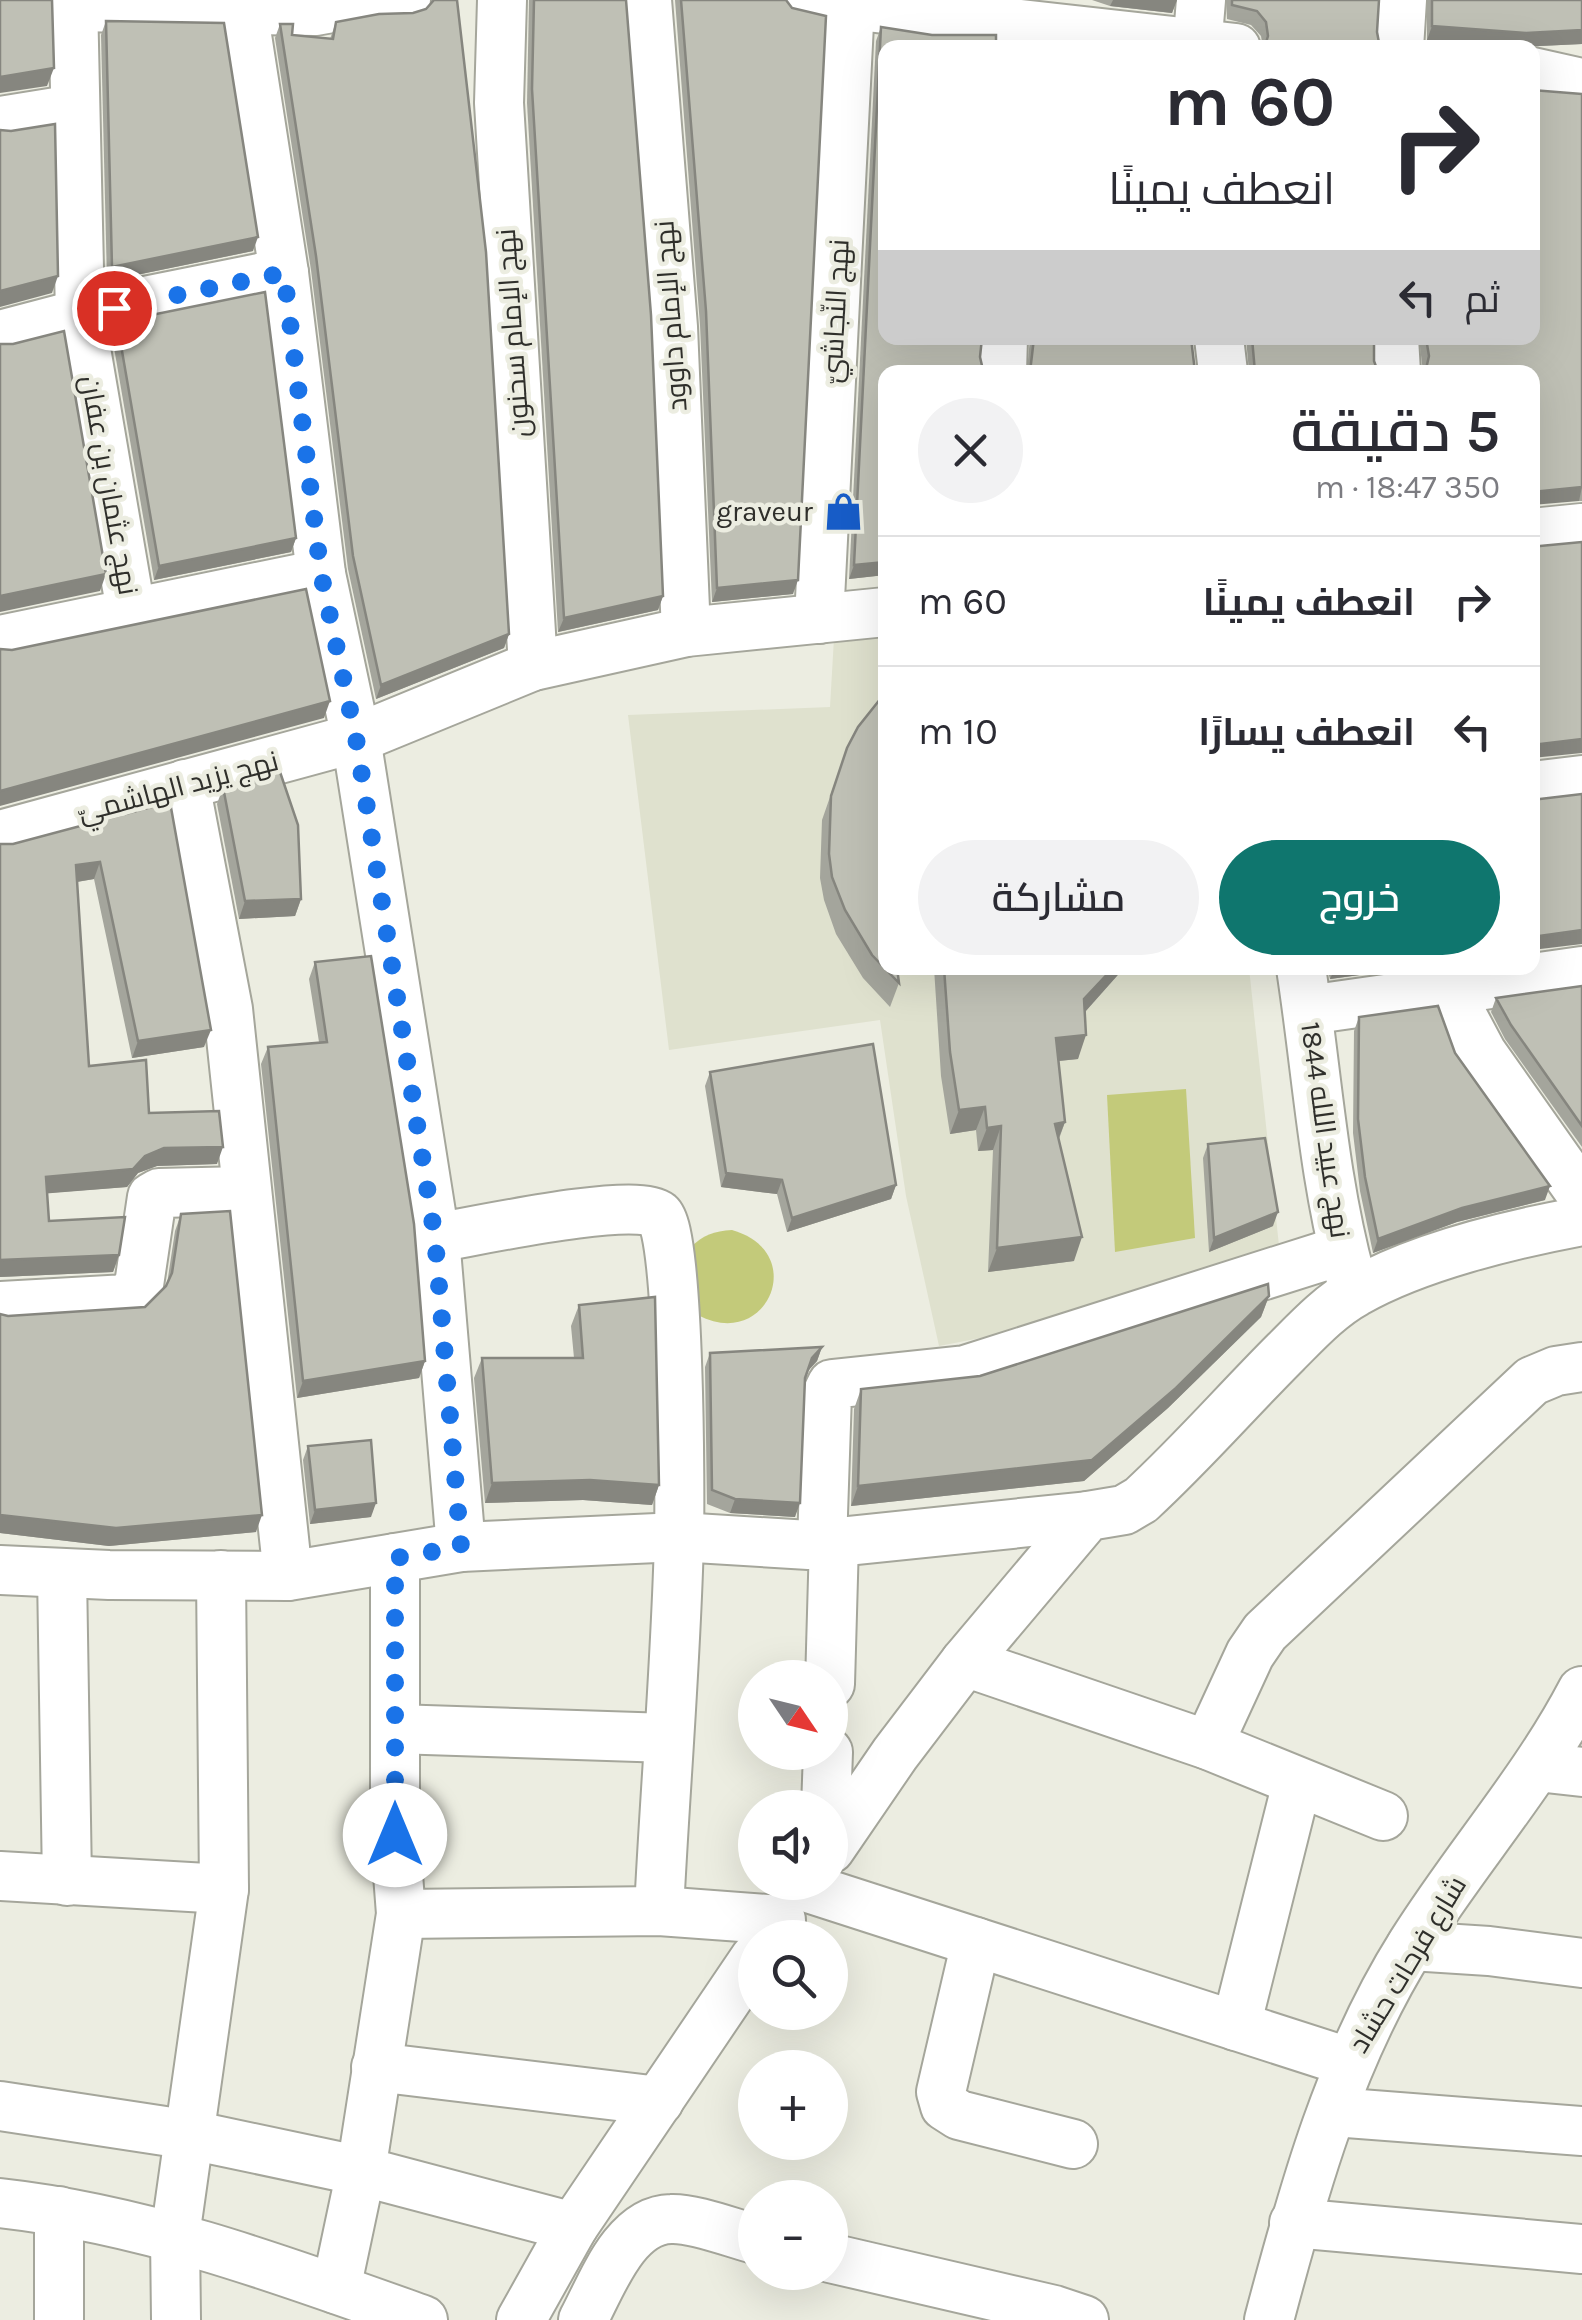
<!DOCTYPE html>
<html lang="ar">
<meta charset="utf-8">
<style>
body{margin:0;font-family:Karla,Cairo,sans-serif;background:#f2f2f3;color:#2b2b33;direction:rtl;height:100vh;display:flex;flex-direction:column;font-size:38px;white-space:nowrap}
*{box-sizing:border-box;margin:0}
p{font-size:32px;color:#7c7c81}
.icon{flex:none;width:55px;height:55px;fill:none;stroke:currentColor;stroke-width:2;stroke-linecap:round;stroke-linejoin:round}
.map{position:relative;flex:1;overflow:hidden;direction:ltr}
.details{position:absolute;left:878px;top:365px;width:662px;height:610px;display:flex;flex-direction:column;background:#fff;border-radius:20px;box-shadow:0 10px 40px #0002;direction:rtl}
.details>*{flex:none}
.banner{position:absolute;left:878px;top:40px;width:662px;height:305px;border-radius:20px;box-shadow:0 10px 40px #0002;direction:rtl;background:#fff;color:#2b2b33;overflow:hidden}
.needle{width:65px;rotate:125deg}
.controls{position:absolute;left:738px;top:1660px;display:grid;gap:20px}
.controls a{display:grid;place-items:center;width:110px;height:110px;border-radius:50%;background:#fff;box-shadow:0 10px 40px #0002;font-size:50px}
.pin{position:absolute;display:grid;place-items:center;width:85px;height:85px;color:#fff;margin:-42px;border:5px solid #fff;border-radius:50%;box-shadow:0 2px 10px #0007}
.me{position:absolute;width:110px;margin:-55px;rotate:0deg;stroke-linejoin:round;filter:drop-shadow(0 0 8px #0008)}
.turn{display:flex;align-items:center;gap:35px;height:210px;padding:0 40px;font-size:45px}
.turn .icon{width:130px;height:130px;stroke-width:2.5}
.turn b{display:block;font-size:70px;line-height:85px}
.then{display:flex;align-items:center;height:95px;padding:0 40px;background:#0003;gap:20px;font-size:38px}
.round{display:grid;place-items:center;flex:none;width:105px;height:105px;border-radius:52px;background:#f2f2f3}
.overview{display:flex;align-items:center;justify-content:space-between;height:170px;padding:0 40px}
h1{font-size:60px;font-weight:600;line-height:75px}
.button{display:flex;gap:20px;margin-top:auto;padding:20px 40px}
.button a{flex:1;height:115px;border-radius:60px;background:#0f766e;color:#fff;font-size:40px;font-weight:600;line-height:115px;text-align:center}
.button a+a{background:#f2f2f3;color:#2b2b33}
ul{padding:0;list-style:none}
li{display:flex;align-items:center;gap:30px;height:130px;padding:0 40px;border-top:2px solid #e1e1e2}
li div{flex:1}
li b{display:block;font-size:38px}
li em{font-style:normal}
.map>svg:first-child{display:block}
</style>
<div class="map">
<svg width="1582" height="2320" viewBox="0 0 1582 2320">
<rect width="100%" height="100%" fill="#ecede1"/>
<!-- built -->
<path fill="#dfe1ce" d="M885,632V968H1249L1281,1264L1130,1309L939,1346L906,1196L880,1020L669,1050L628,715L830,707L834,638Z"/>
<!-- green -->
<g fill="#c3ca7a">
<path d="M1186,1089L1195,1238L1115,1252L1107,1095Z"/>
<path d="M732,1230C810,1252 767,1352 698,1315L690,1248C703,1235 714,1231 732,1230Z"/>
</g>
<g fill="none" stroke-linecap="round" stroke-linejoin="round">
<defs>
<g id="minor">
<path d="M73,0L80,314L131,611"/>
<path d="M502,0L499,103L533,666"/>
<path d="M647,0L673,327L686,632"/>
<path d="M804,0L1236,48"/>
<path d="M73,7L315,11L371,1L406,0"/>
<path d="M243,10L284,273L321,574L356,738L435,1238C472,1232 635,1196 659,1215C680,1233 680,1497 679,1539C676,1663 665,1787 659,1911"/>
<path d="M1197,48L1201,0"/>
<path d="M1399,48L1402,0"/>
<path d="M1532,72L1582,83"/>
<path d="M0,121L75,109"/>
<path d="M0,335L80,314L284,273"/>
<path d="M1219,338L1223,372"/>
<path d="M1394,338L1396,372"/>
<path d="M1002,372L1003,338"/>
<path d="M1532,533L1582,528"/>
<path d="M819,619L850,4"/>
<path d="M0,640L321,574"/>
<path d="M185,784L228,1009L288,1576"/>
<path d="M1532,786L1582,780"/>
<path d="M0,835L360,737L533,666L686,632L885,612"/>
<path d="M1301,968C1317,1071 1323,1178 1351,1279"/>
<path d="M1449,991L1482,1053L1582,1195"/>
<path d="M1308,1010L1582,971"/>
<path d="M435,1238L461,1547"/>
<path d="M0,1306L127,1299L139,1285L152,1197L159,1193L245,1191"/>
<path d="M822,1544L827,1394L832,1384L965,1370L1343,1250"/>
<path d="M0,1570L109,1575L288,1576L461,1547L679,1537L809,1545L1088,1516"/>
<path d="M62,1574L67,1881"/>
<path d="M965,1662L1208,1745L1383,1816"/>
<path d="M830,1684L834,1542"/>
<path d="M395,1729L668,1738"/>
<path d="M1208,1745L1250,1654L1265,1632L1532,1381L1556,1371L1582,1367"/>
<path d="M1537,1767L1582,1772"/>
<path d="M826,1808L828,1752"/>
<path d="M830,1849L895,1754L965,1662L1088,1516L1124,1510L1141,1500C1192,1453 1237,1401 1286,1352C1307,1331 1330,1306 1356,1292C1417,1257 1512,1234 1582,1221"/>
<path d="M0,1876L224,1889"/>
<path d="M805,1887L1348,2062"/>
<path d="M401,1914L659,1911L781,1920"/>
<path d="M976,1942L941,2092L945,2106L959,2115L1073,2144"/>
<path d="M1411,1946L1489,1951L1582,1963"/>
<path d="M1236,2026L1297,1783"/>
<path d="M376,2067L659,2101"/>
<path d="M0,2106L191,2135L361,2171L573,2227"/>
<path d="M1334,2112L1582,2131"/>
<path d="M0,2203C146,2219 286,2271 423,2320"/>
<path d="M1294,2223L1582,2249"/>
<path d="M830,2258L1054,2310L1084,2320"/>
<path d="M336,2289L361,2171L401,1914L395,1835V1558"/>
<path d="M59,2320V2211"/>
<path d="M176,2320L175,2236L224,1889L221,1575"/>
<path d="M521,2320L573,2227L755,1958"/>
<path d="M583,2320C602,2285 624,2220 671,2219C694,2218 732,2233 755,2239"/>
<path d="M1269,2320C1303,2191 1340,2058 1412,1944C1466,1858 1535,1781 1582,1691"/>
</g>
</defs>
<!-- minor casing -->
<use href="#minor" stroke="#a5a69b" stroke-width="52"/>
<!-- minor -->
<use href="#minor" stroke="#fff" stroke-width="48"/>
</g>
<!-- wall -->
<g fill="#a4a59c">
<path d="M529,0H626L663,596L658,610L558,632L527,103Z"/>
<path d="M675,0H786L793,594L712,602L700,325Z"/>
<path d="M1092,0H1177L1172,13L1110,6Z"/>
<path d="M1226,0H1379L1377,32L1380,48H1263L1261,36L1251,25L1227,19Z"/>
<path d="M1427,0H1582V44L1520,47L1427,40Z"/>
<path d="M413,13L509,634L504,648L376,699L348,569L311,270L275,38L280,24L292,35L330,39L336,22Z"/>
<path d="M106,21L253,251L107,281L101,35Z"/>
<path d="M881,27L885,575L849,579L876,41Z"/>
<path d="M1582,94V501H1579L1423,372L1419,338H1532Z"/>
<path d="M117,322L296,538L291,552L154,580L112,336Z"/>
<path d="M1030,338H1191L1195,372H1027Z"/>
<path d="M1246,338H1374V361L1378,372H1249Z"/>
<path d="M885,694V845H882L885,968L899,983L890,1007L863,978L836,934L824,900L820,878L822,820L847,748Z"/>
<path d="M223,787L301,899L295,916L239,919L217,804Z"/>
<path d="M170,802L204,1047L132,1058L94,879L77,882L89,1066L217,1164L157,1166L138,1173L127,1187L47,1193L49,1221L119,1255L113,1272L0,1277V844H13Z"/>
<path d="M315,962L425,1361L419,1378L297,1398L261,1064L268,1047L319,1042L309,979Z"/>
<path d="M934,968H1124L1085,1012L1078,1059L1059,1061L1065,1122L1059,1139L1074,1261L988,1272L993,1150L978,1151L976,1130L950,1134L941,1076Z"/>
<path d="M1327,968H1411L1330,979Z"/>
<path d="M1582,986V1147L1505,1039L1491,1012L1496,998Z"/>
<path d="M1359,1017L1455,1053L1545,1200L1457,1222L1373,1253L1360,1191L1353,1133L1354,1031Z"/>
<path d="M710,1072L896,1185L891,1199L787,1232L777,1194L721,1187L705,1086Z"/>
<path d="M1208,1144L1273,1226L1209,1252L1203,1158Z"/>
<path d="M181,1214L256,1532L109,1546L0,1533V1314L8,1316L145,1307L167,1284L175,1231Z"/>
<path d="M1269,1296L1261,1317L1168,1408L1084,1481L851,1506L854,1409L861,1389L980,1376Z"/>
<path d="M579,1305L659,1485L652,1505L583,1500L485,1503L474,1378L482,1358H574L571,1326Z"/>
<path d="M822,1347L817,1361L807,1372L805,1379L795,1517L730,1513L707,1504L705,1367L710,1353Z"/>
<path d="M308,1446L371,1517L310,1524L303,1460Z"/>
</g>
<!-- shaded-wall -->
<g fill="#86867f">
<path d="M1113,0H1177L1172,13L1110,6Z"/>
<path d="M1432,26L1582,30V44L1520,47L1427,40Z"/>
<path d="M54,68L47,86L0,93V77Z"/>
<path d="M258,237L253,251L107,281L112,267Z"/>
<path d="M58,276L52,293L0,307V291Z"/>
<path d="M1582,487L1579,501L1532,505V492Z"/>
<path d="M296,538L291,552L154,580L159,566Z"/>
<path d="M885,562V575L849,579L854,565Z"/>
<path d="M106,574L100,591L0,612V596Z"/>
<path d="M798,580L793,594L712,602L717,588Z"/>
<path d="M663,596L658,610L558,632L564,618Z"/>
<path d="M509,634L504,648L376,699L381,685Z"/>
<path d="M330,701L324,718L0,806V791Z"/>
<path d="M1582,739V753L1532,758V745Z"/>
<path d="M885,823V845L871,848L880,824Z"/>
<path d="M100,862L94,879L70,883L76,865Z"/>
<path d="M301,899L295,916L239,919L245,901Z"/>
<path d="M1582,930V944L1532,950V937Z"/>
<path d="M1113,968H1124L1076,1022L1084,999Z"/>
<path d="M1335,968H1411L1330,979Z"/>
<path d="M211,1030L204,1047L132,1058L138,1041Z"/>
<path d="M1086,1035L1078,1059L1048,1062L1056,1038Z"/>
<path d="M985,1107L976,1130L950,1134L959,1110Z"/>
<path d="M1065,1122L1056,1145L1055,1124Z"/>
<path d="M1001,1126L993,1150L978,1151L987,1128Z"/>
<path d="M223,1147L217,1164L157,1166L138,1173L127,1187L40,1194L46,1177L145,1156L164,1148Z"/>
<path d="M726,1173L782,1180L777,1194L721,1187Z"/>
<path d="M896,1185L891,1199L787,1232L792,1218Z"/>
<path d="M1550,1186L1545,1200L1457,1222L1373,1253L1378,1239L1462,1208Z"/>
<path d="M1278,1212L1273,1226L1209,1252L1214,1238Z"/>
<path d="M1082,1237L1074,1261L988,1272L997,1248Z"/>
<path d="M119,1255L113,1272L0,1277V1260Z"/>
<path d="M1269,1296L1261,1317L1168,1408L1084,1481L851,1506L858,1486Z"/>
<path d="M822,1347L817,1361L807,1372L812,1358Z"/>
<path d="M425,1361L419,1378L297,1398L303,1381Z"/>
<path d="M590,1480L659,1485L652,1505L583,1500L485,1503L492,1483Z"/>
<path d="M735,1499L800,1503L795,1517L730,1513Z"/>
<path d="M376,1503L371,1517L310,1524L315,1510Z"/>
<path d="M0,1515H262L256,1532L109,1546L0,1533Z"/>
</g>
<!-- building -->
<g fill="#bfc0b5" stroke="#86867f" stroke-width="2.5">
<path d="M0,0H52L54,68L0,77Z"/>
<path d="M434,0H457L486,252L509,634L381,685L353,556L316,256L280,24H293L292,35L333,39L336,22L379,14L413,13L426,9Z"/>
<path d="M534,0H626L651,315L663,596L564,618L532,89Z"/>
<path d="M681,0H786L792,8L826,16L798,580L717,588L706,311Z"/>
<path d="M1232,0H1379L1377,32L1380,48H1270L1265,46L1268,36L1266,22L1257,11L1232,5Z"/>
<path d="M1432,0H1582V30L1526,33L1432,26Z"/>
<path d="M106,21L224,23L258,237L112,267Z"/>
<path d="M881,27L932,35H996V45L1037,48H885V338H982L980,357L983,370L985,372H885V562L854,565Z"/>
<path d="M1532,90L1582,94V487L1532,492V372H1423L1426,369L1429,356L1426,338H1532Z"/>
<path d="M55,124L58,276L0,291V130L11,131Z"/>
<path d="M265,292L296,538L159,566L117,322Z"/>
<path d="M64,331L106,574L0,596V344H13Z"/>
<path d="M1034,338H1191L1195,372H1030Z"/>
<path d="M1252,338H1374V361L1378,372H1255Z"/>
<path d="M1582,542V739L1532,745V545L1540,546Z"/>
<path d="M306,589L330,701L0,791V649L12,650Z"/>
<path d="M885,693V823L880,824L885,872V968H897L899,983L872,955L845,910L832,877L829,854L831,796L847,748L858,727Z"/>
<path d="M280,772L298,825L301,899L245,901L223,787Z"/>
<path d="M1582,794V930L1532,937V798L1540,799Z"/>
<path d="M170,802L211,1030L138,1041L100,862L76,865L89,1066L146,1060L149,1113L219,1111L223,1147L164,1148L145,1156L133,1169L46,1177L49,1221L125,1217L119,1255L0,1260V844H13Z"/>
<path d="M371,956L414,1224L425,1361L303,1381L268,1047L327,1042L315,962Z"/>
<path d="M944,968H1113L1084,999L1086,1035L1056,1038L1065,1122L1055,1124L1082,1237L997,1248L1001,1126L987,1128L985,1107L959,1110L950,1052Z"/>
<path d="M1582,986V1126L1511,1025L1496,998Z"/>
<path d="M1438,1006L1455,1053L1550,1186L1462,1208L1378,1239L1365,1177L1358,1119L1359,1017Z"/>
<path d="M873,1044L896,1185L792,1218L782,1180L726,1173L710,1072Z"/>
<path d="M1265,1138L1278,1212L1214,1238L1208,1144Z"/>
<path d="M230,1211L262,1515L116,1528L0,1515V1314L8,1316L145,1307L166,1286L172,1273L181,1214Z"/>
<path d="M1268,1284L1269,1296L1176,1388L1092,1460L858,1486L861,1389L980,1376Z"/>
<path d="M655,1297L659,1485L590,1480L492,1483L482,1358H583L579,1305Z"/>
<path d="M822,1347L812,1358L805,1378L800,1503L735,1499L712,1490L710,1353Z"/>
<path d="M371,1440L376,1503L315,1510L308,1446Z"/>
</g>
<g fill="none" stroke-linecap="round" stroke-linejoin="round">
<!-- route -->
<path stroke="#1a73e8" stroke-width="18" stroke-dasharray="0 32.4" d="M114,308L284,273L321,574L356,738L435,1238L461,1547L395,1558V1835"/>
</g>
<!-- icons -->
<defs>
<symbol id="shop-bare" viewBox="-9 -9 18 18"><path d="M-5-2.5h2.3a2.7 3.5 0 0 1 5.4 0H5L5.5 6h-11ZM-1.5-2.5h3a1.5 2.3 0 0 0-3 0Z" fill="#175cc7" stroke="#ecede1" stroke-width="2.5" paint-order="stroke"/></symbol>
</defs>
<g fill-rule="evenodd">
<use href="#shop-bare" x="816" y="484" width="55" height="55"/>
</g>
<g text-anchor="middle" stroke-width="9" stroke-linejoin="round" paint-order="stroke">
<!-- street labels -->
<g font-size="28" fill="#2f2f2b" stroke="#ecede1">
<text transform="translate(835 311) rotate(-87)" y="10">نهج النّجاشيّ</text>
<text transform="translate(670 316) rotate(-94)" y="10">نهج الإمام داوود</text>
<text transform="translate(512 333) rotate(-94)" y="10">نهج الإمام سحنون</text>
<text transform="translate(110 485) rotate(80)" y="10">نهج عثمان بن عفان</text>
<text transform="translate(178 786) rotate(-15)" y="10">نهج يزيد الهاشميّ</text>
<text transform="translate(1326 1130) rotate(82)" y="10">نهج عبيد اللله 1844</text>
<text transform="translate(1407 1964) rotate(-59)" y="10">شارع فرحات حشاد</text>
</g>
<!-- poi labels -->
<g font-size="28" fill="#2f2f2b" stroke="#ecede1" text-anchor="end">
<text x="813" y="521">graveur</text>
</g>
</g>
</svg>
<div class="controls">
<a><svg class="needle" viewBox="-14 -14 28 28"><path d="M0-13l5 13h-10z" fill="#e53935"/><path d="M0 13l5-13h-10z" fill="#7c7c81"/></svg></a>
<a><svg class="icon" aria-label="sound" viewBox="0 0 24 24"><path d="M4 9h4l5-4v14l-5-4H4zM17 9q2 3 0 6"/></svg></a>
<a><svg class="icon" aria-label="search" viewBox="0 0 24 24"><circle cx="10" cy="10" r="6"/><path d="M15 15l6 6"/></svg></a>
<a>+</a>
<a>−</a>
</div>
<div class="pin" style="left:114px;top:308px;background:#d93025"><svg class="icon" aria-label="arrive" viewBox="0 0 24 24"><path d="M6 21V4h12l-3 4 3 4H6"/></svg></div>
<svg class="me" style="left:395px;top:1835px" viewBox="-20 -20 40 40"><circle r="19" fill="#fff"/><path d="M0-13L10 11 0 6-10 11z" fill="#1a73e8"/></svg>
<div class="banner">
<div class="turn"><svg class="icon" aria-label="right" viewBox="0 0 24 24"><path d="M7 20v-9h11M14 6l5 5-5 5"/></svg><div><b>60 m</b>انعطف يمينًا</div></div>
<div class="then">ثم<svg class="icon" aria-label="left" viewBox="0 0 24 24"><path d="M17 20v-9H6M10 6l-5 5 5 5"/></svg></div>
</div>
<section class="details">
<div class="overview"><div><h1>5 دقيقة</h1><p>350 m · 18:47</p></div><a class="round"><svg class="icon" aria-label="close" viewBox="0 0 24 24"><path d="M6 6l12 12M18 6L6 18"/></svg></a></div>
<ul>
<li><svg class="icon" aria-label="right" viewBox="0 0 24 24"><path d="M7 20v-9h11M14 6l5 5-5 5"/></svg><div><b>انعطف يمينًا</b></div><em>60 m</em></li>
<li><svg class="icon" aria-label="left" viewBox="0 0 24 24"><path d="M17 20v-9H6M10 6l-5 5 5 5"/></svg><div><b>انعطف يسارًا</b></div><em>10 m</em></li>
</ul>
<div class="button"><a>خروج</a><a>مشاركة</a></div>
</section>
</div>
